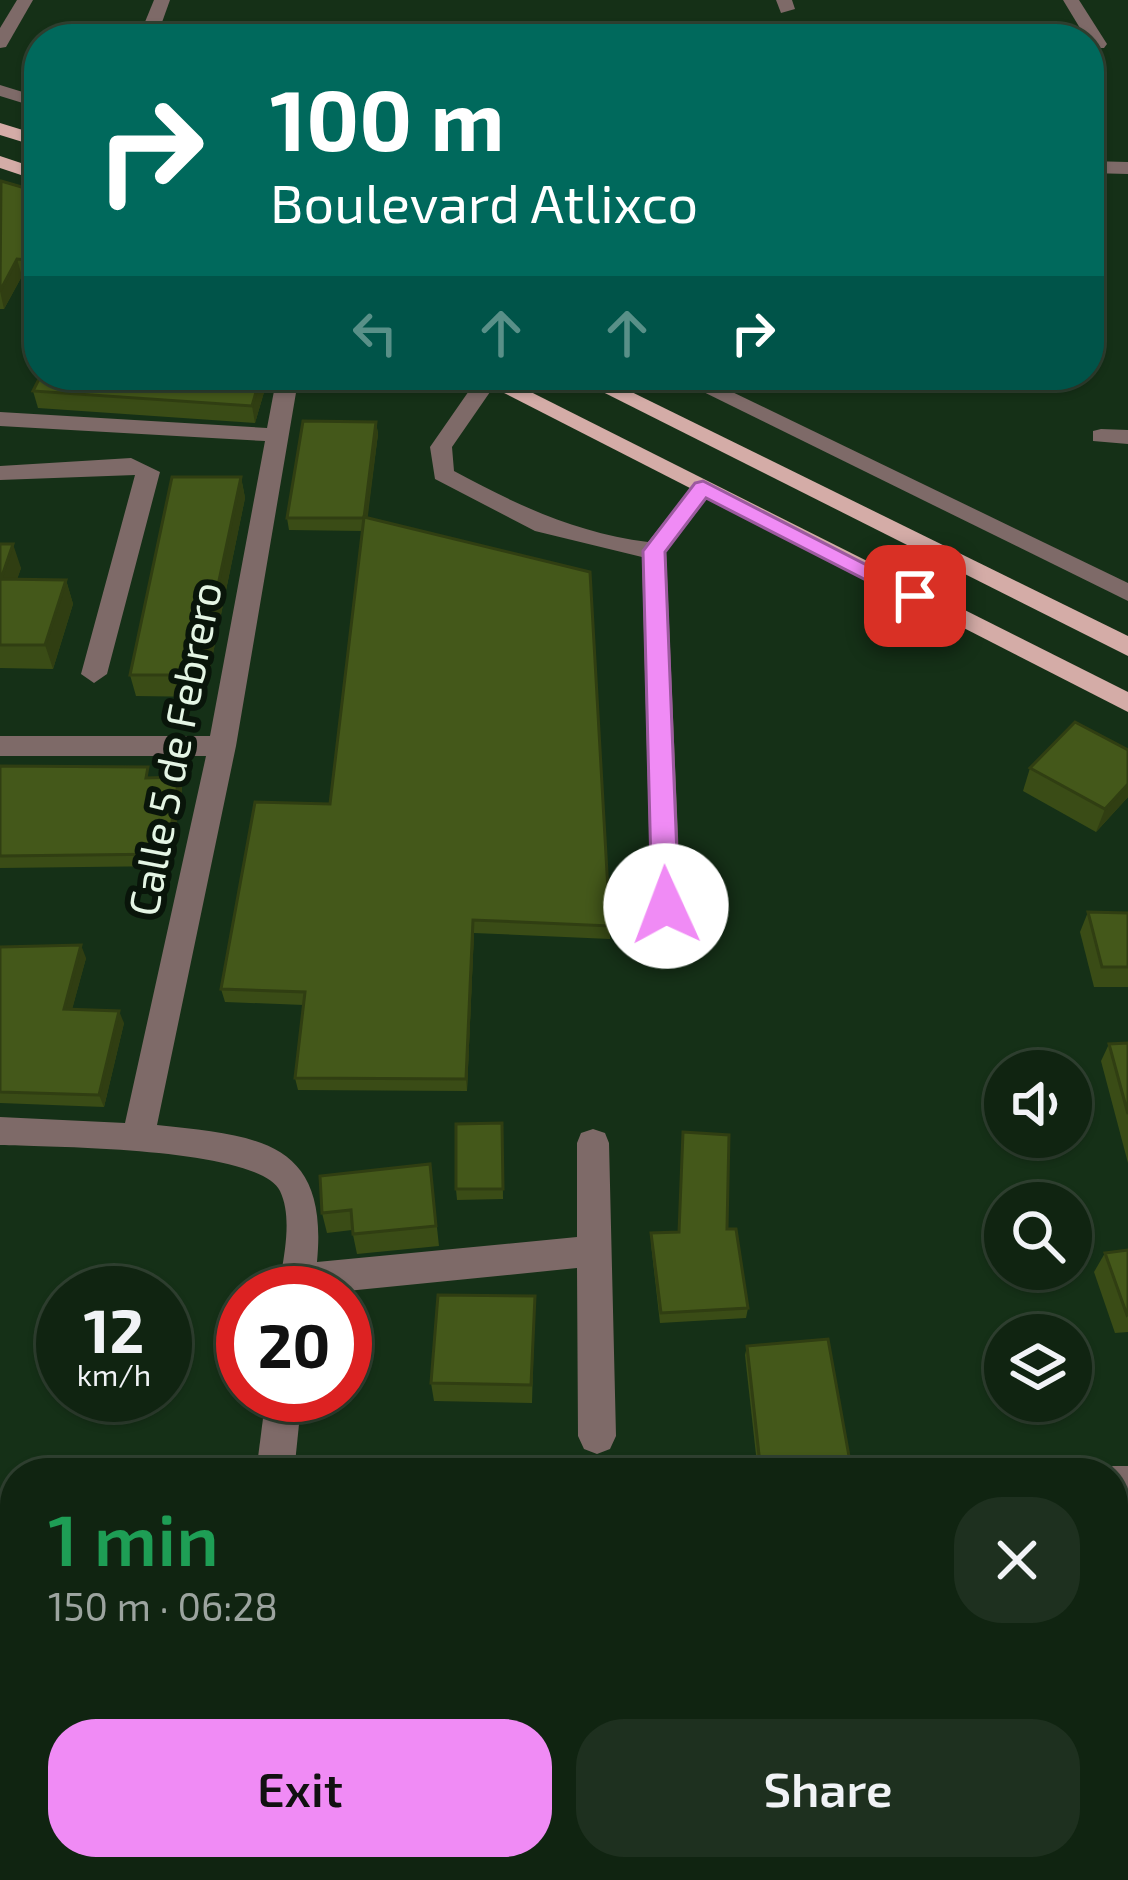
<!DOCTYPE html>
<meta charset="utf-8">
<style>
body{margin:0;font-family:"Exo 2",sans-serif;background:#1e301f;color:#f1f3f6;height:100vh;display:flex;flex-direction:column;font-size:45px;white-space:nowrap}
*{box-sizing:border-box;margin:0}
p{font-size:39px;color:#9ca49f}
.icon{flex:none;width:66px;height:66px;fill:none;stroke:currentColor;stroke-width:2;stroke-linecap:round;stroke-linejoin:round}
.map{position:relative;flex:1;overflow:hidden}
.panel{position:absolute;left:0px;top:1458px;width:1128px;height:423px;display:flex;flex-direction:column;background:#102411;border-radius:48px 48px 0 0;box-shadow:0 3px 9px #0004,0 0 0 3px #304131}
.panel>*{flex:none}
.hud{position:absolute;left:24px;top:24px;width:1080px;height:366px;border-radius:48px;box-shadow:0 3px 9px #0004,0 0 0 3px #304131;background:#00695c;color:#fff;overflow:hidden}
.fabs{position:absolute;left:984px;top:1050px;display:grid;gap:24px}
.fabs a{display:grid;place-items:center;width:108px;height:108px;border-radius:50%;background:#102411;box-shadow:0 3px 9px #0004,0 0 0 3px #304131;font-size:60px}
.speed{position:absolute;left:36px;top:1266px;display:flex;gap:24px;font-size:60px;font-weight:700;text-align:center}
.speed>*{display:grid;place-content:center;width:156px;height:156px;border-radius:50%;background:#102411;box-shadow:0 3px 9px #0004,0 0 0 3px #304131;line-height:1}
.speed small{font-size:30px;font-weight:400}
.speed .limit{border:18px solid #d22;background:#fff;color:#111}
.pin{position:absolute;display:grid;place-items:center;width:102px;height:102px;color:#fff;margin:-51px;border-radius:24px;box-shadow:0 6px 18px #0006}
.me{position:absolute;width:132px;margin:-66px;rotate:358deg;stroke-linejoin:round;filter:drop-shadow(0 0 9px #0008)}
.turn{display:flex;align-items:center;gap:42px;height:252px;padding:0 48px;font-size:54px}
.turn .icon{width:156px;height:156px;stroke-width:2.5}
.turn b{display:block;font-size:84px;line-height:102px}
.lanes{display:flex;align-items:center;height:114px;padding:0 48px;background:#0003;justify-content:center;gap:60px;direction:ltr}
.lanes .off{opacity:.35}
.round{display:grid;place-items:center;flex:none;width:126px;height:126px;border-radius:48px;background:#1e301f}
.head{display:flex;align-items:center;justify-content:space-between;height:204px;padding:0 48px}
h1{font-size:72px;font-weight:600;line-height:90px;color:#1e9e55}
.button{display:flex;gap:24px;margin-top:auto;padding:24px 48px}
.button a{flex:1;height:138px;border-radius:48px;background:#f08bf5;color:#111;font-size:48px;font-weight:600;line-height:138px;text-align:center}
.button a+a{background:#1e301f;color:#f1f3f6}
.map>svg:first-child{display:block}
</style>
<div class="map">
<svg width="1128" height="1880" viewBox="0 0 1128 1880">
<rect width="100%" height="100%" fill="#153017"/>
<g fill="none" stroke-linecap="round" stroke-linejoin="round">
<!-- minor -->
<g fill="#7e6a68" fill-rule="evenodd">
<path d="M17,0H33L6,47L0,48V28Z"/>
<path d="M154,0H170L156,39H138Z"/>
<path d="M776,0H792L795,9L781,13Z"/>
<path d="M1063,0H1079L1107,44L1104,48H1092Z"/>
<path d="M0,85L39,97V108L0,96Z"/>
<path d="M1089,161L1128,162V174L1089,173Z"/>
<path d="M277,375H299L236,746L157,1125C257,1136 329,1139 317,1262L577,1237V1143L581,1133L593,1129L605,1133L609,1143L616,1436L610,1449L597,1454L584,1449L578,1436L577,1268L327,1293H278C282,1264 294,1220 280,1191C258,1147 50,1147 0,1145V1117L125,1123L206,756H0V736H210L265,441L0,426V412L267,428Z"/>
<path d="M480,375L499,379L452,447L454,471C517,505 576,533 648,542L695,483L703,481L715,488L666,552L681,906L676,914H656L651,906L642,557L535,531L435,479L430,447Z"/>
<path d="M669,375H697L1128,583V601Z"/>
<path d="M1101,429L1128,430V444L1093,441V431Z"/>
<path d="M131,458L160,472L107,674L94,683L81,674L135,475L0,480V466Z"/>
<path d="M266,1395H302L294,1473H256Z"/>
<path d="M1113,1466H1128V1504H1113V1473H1099Z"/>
<rect x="1113" y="1687" width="15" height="40"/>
<path d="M207,1866H251L250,1880H206Z"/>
</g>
<!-- major -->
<g fill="#d4aca7" fill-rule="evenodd">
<path d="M0,123L39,135V147L0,135Z"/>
<path d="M0,156L39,169V181L0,168Z"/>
<path d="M469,375H497L1128,692V712Z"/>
<path d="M569,375H597L1128,636V656Z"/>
</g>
</g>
<!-- wall -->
<g fill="#3a4c16">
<path d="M0,184L39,192V277L22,276L4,309H0Z"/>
<path d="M269,375L255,423L38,408L33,391Z"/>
<path d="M376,422L378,434L367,518L610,926V939L474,933L467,1091L298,1090L295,1078L304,1005L225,1002L221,989L330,804L363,531L289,530L287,518Z"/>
<path d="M241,477L245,498L204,697L136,696L130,675Z"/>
<path d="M0,544L21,568L17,579L66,580L73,604L53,669L0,668Z"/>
<path d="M1128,750V797L1096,832L1023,791L1030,768Z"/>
<path d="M0,766L150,777H179L182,789L170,866L0,868Z"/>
<path d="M1088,912L1128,913V987H1094L1080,932Z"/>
<path d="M0,947L86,958L72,1009L124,1023L104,1107L0,1103Z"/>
<path d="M1128,1043V1163L1101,1061L1109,1044Z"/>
<path d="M502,1123L503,1199L457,1200L456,1189Z"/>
<path d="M430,1164L439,1246L357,1254L352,1230L327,1233L322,1213Z"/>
<path d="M727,1229L748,1308L746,1318L660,1323L651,1244V1233Z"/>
<path d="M1128,1250V1332L1115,1333L1094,1272L1105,1253Z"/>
<path d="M535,1296L532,1403L434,1401L431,1383Z"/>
<path d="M747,1346L852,1473H758L745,1355Z"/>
<path d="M963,1866H1113L1125,1880L965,1879Z"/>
</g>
<!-- shaded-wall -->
<g fill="#303e12">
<path d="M17,259L22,276L4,309L0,291Z"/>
<path d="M261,375H269L255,423L252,406Z"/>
<path d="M376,422L378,434L366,531L364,518Z"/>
<path d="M241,477L245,498L204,697L199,675Z"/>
<path d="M13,544L21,568L9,603L1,579Z"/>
<path d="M66,580L73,604L53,669L45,645Z"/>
<path d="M179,777L182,789L170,866L167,854Z"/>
<path d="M1128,784V797L1096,832L1105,809Z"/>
<path d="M473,920L474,933L467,1091L466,1079Z"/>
<path d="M81,945L86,958L69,1021L64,1009Z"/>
<path d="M119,1011L124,1023L104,1107L99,1095Z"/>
</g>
<!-- building -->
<g fill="#44581a" stroke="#303e12" stroke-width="3">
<path d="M1,181L39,192V261L17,259L0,291Z"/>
<path d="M41,375H261L252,406L33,391Z"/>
<path d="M303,421L376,422L364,518H287Z"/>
<path d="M172,477H241L199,675H130Z"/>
<path d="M364,517L590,572L610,926L473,920L466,1079L295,1078L305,992L221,989L255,802L330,804Z"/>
<path d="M0,544H13L1,579L66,580L45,645H0Z"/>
<path d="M1075,722L1128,750V784L1105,809L1030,768Z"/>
<path d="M0,766L148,767L146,778L179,777L167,854L0,856Z"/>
<path d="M1088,912L1128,913V967H1102Z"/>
<path d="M81,945L64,1009L119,1011L99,1095L0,1092V947Z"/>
<path d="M1128,1043V1114L1109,1044Z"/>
<path d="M502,1123L503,1189H456V1124Z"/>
<path d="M683,1132L729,1135L727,1229H736L748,1308L661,1313L651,1233L679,1232Z"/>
<path d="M430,1164L436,1226L353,1234L351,1210L322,1213L320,1176Z"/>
<path d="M1128,1250V1314L1127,1315L1105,1253Z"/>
<path d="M438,1295L535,1296L531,1385L431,1383Z"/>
<path d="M828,1339L852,1473H761L747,1346Z"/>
<path d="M1113,1818L1125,1880H991L990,1870H975V1866H1113Z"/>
</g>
<!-- route -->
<path fill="#f08bf5" stroke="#9c5a9f" stroke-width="3" d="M703,481L927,596L923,601H907L706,498L665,552L679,906L666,916L652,906L643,551L695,483Z"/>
<g text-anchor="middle" stroke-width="12" stroke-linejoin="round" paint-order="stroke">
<!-- street labels -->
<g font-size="42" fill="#e4f5e4" stroke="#09150a">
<text transform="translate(175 749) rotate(-79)" y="15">Calle 5 de Febrero</text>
</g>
</g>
</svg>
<div class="fabs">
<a><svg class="icon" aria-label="sound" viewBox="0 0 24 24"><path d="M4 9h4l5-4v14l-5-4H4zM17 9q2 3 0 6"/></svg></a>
<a><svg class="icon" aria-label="search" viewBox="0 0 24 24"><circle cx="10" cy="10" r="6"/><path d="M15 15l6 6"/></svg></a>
<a><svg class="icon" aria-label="layers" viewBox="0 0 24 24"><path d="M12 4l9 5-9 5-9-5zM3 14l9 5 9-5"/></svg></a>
</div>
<div class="speed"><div>12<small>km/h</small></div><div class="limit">20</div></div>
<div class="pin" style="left:915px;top:596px;background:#d93025"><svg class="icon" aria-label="arrive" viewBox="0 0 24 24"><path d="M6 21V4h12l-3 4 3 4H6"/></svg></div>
<svg class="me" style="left:666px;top:906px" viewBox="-20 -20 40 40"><circle r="19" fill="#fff"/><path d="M0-13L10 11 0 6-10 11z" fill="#f08bf5"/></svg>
<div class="hud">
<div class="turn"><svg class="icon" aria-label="right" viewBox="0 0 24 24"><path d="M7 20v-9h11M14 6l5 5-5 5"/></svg><div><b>100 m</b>Boulevard Atlixco</div></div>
<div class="lanes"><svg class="icon off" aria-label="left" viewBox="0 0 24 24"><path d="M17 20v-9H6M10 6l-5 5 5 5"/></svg><svg class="icon off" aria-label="ahead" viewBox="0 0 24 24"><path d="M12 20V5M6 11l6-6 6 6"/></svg><svg class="icon off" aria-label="ahead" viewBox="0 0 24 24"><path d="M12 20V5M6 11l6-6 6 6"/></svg><svg class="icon" aria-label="right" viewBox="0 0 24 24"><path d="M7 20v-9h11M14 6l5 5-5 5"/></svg></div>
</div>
<section class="panel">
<div class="head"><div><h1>1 min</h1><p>150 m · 06:28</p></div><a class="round"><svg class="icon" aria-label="close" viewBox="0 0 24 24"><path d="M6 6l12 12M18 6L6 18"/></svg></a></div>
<div class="button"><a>Exit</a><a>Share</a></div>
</section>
</div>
